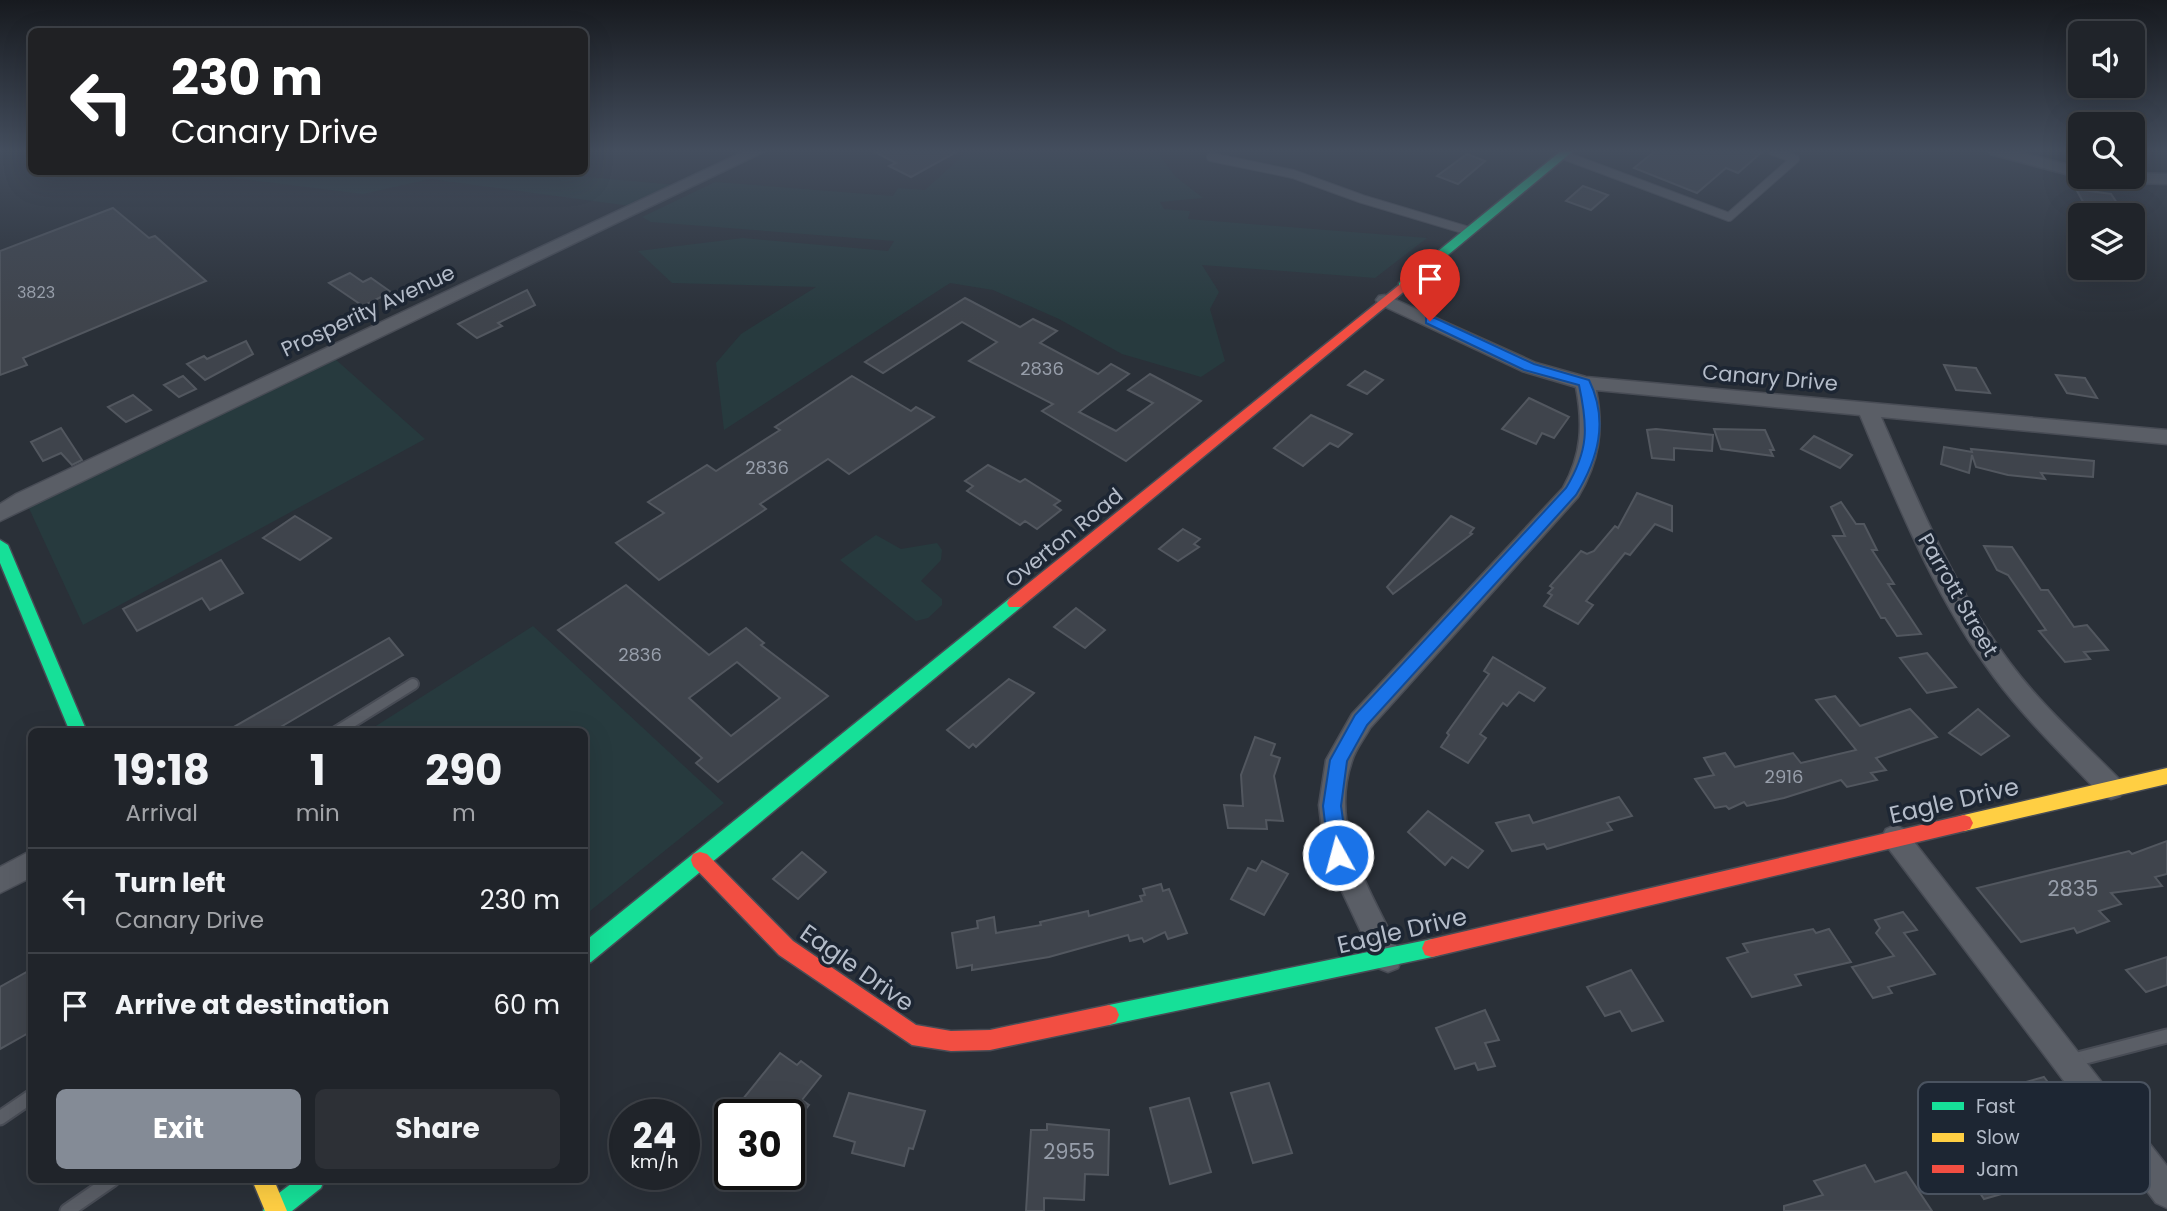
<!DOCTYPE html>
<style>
body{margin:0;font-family:Poppins,sans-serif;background:#2d3036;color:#f1f3f6;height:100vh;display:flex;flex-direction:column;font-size:26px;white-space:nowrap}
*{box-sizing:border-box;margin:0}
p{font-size:23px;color:#a2a4a8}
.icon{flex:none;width:38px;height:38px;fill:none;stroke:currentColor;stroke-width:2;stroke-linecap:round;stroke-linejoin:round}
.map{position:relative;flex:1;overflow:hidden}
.sheet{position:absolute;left:28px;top:728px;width:560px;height:455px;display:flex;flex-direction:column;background:#20242a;border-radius:10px;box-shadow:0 7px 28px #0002,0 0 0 2px #3d4147}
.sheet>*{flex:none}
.banner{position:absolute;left:28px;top:28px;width:560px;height:147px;border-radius:10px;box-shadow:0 7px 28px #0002,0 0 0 2px #3d4147;background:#202124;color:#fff;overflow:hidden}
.controls{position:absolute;left:2068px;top:21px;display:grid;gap:14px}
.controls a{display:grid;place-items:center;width:77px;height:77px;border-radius:10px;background:#20242a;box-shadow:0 7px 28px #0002,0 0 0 2px #3d4147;font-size:35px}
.speed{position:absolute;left:609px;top:1099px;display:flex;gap:14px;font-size:35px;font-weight:700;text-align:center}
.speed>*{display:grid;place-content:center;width:91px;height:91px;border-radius:50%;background:#20242a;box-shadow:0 7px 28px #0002,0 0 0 2px #3d4147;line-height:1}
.speed small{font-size:18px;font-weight:400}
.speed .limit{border:4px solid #111;border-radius:10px;background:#fff;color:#111}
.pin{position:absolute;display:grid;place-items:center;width:60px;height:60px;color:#fff;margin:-72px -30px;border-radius:50% 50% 50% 0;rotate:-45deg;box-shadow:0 0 7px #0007}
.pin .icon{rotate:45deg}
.me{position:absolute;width:77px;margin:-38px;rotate:353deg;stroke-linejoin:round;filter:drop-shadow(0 0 5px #0008)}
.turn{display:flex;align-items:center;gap:24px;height:147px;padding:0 28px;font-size:32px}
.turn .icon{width:91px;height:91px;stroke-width:2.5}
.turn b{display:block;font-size:49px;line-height:60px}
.eta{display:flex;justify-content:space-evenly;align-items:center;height:119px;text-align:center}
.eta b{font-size:42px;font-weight:700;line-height:49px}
.cta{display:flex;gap:14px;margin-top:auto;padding:14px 28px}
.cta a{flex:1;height:80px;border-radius:10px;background:#848b96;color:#fff;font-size:28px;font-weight:700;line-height:80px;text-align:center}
.cta a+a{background:#2d3036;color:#f1f3f6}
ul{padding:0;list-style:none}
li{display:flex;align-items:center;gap:21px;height:105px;padding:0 28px;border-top:2px solid #3d4147}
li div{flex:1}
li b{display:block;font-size:26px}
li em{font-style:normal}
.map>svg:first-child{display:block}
</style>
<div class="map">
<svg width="2167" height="1211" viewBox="0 0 2167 1211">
<rect width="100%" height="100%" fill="#2a3038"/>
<!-- green -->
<g fill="#273a3e">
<path d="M968,151H1156L1176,177L1203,198L1160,202L1164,209L1190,211L1188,219L1427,238L1375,278L1202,265L1219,292L1210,309L1225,361L1201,377L1122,354L1059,319L993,290L950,283L724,430L716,363L741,334L816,287L672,283L638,251L743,238L888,251L894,241L651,222L642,217L715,182L893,196L898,188L925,190Z"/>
<path d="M184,172H532L676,185L630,206L430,179L363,194Z"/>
<path d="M334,358L425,439L83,625L27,504Z"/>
<path d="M876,535L901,549L937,543L942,550L941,560L921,581L942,599V605L928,618L916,621L840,560Z"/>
<path d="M533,626L724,803L585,915L584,732L368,731Z"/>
</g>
<!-- building -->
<g fill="#3f444c" stroke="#52575f" stroke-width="2" fill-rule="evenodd">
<path d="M873,151H958L911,177L889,166L896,163Z"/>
<path d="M1655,151H1763L1738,173L1726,168L1697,193L1634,168Z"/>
<path d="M1467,154L1485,161L1458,184L1437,176Z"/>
<path d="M1583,186L1608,195L1591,210L1566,201Z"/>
<path d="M2076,189L2111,194L2125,215L2087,209Z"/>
<path d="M113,208L149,238L155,236L206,281L23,358L27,365L0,375V251Z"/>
<path d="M350,273L363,282L371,278L391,292L363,306L329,283Z"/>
<path d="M527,290L535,305L498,323L502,326L477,338L458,324Z"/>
<path d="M965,298L1020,327L1033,319L1057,331L1040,343L1098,374L1111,364L1129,374L1079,412L1116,431L1153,403L1128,390L1150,374L1201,401L1126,461L1042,411L1053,404L969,361L997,342L962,322L883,373L865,362Z"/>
<path d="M246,341L253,354L205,380L187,364L204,356L207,359Z"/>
<path d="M1944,365L1976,368L1990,393L1956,390Z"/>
<path d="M1365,371L1383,380L1367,394L1348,385Z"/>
<path d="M2056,375L2085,378L2097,398L2067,393Z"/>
<path d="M183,376L196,389L179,397L164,385Z"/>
<path d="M852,376L911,411L916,407L934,417L849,474L828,459L760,504L766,509L659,580L616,543L664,513L648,502L707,465L716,471L780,430L775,427Z"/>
<path d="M133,395L151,410L126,422L108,407Z"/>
<path d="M1529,398L1569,417L1554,438L1542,433L1536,444L1502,429Z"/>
<path d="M1311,415L1352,434L1338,447L1330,443L1303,466L1274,448Z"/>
<path d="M61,428L82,460L72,465L61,453L43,461L31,442Z"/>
<path d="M1656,429L1713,435L1712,451L1674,448V460L1652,458L1647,430Z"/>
<path d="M1714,429L1765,430L1774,450H1770L1773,456L1721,449Z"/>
<path d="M1814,436L1852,455L1840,468L1801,449Z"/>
<path d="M1944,447L1972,452L1971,449L2094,461L2093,477L2041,473L2045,479L2008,475L1976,467L1972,455L1969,473L1941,464Z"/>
<path d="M988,465L1020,482L1025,479L1060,501L1054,505L1061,510L1037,529L1025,521L1020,525L967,491L973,486L965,481Z"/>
<path d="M1637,493L1672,506V531L1655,524L1630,555L1625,553L1586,601L1593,605L1578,624L1544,606L1552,595L1548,593L1553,588L1550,586L1581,551L1587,554L1594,551L1615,526L1618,528Z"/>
<path d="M1841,502L1856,524H1864L1877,550H1872L1894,584H1888L1921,634L1897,636L1885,618H1881L1833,536H1845L1831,507Z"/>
<path d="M295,516L331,538L300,560L263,538Z"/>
<path d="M1451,516L1474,528L1470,533L1472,534L1393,594L1387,587Z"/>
<path d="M1183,529L1200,539L1194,544L1199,547L1178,561L1159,549Z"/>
<path d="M1984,546L2012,547L2041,590H2048L2074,627L2087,625L2108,650L2084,652L2090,659L2065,662L2039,631L2046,630L2008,575L1997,570Z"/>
<path d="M221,560L243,593L210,610L202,598L137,631L123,609Z"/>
<path d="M626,585L709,655L746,628L764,643L761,645L828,696L718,782L696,763L702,758L558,630ZM737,662L780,698L731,736L689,698Z"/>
<path d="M1076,608L1105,630L1085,648L1054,627Z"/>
<path d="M389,638L403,655L272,732H225Z"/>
<path d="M1927,653L1956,687L1927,693L1900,658Z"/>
<path d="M1493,657L1545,688L1534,701L1519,692L1507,706L1503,703L1480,734L1486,738L1468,763L1441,747L1449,735L1447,733L1489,674L1484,671Z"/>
<path d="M1009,679L1034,693L976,747L973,744L969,748L947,730Z"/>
<path d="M1835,696L1860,726L1910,709L1937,737L1876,758L1886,770L1871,773L1877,780L1847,787L1841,780L1784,798L1747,806L1744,802L1729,809L1726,806L1715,808L1695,779L1714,775L1704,758L1725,753L1735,767L1793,753L1801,763L1856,750L1816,700Z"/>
<path d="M1978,709L2009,736L1981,755L1949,733Z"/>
<path d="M1255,737L1275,744L1271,755L1280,758L1274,776L1283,821L1266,820L1267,829L1228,828L1224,805L1243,806L1241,775Z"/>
<path d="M1619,797L1632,816L1607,823L1612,830L1547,849L1544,844L1512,851L1496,823L1529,815L1533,823Z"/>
<path d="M1428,811L1483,851L1468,868L1452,857L1445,865L1408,832Z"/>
<path d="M2167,841V874L2155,877L2162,886L2111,893L2121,904L2099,911L2109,921L2077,933L2074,928L2021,942L1977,888L2129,851L2132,854Z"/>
<path d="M802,852L826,872L798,899L773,879Z"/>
<path d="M1262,861L1288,874L1264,915L1231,899L1248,868L1256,871Z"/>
<path d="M1161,884L1163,891L1169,889L1187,933L1168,939L1165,932L1144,942L1142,938L1130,941L1128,935L1049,957L972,970V965L957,968L952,933L978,928L977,921L994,917L996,933L1041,925L1040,922L1088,911L1089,916L1142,901L1140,896L1145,895L1143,889Z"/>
<path d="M1903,912L1917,930L1904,933L1935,974L1888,987L1892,993L1873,998L1852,967L1894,956L1876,933L1880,928L1875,920Z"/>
<path d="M1813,929L1816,933L1829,929L1851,962L1795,975L1801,985L1752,997L1727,958L1748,952L1743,944Z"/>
<path d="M2167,957V985L2146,992L2126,970Z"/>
<path d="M32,969V1031L0,1049V987Z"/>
<path d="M1631,970L1663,1021L1632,1031L1620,1011L1605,1016L1587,987Z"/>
<path d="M1485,1010L1499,1040L1485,1043L1495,1066L1478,1070L1475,1063L1455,1069L1436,1028Z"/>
<path d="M780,1053L797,1065L801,1061L821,1076L802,1100L809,1105L801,1115H730Z"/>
<path d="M2044,1077L2110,1163L1984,1199L1924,1110Z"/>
<path d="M1269,1083L1292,1153L1253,1163L1231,1093Z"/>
<path d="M849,1093L925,1111L913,1149L909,1148L904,1166L852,1153L855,1142L834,1136Z"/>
<path d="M1189,1098L1211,1172L1170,1184L1150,1108Z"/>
<path d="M1047,1124L1109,1130L1108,1175L1085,1174L1084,1200L1044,1198V1211H1026L1031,1130H1047Z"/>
<path d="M1865,1165L1875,1182L1906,1172L1932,1211H1784V1206L1823,1195L1814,1181Z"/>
</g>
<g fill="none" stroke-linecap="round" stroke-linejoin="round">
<defs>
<g id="lane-far2">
<path d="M1563,155L1729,217L1795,159L1773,151"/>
<path d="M1211,157L1293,174L1362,199L1469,231"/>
</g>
<path id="lane-far1" d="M336,732L413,684"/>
<g id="lane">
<path d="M2070,1061L2167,1036"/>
<path d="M0,1118L32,1096"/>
<path d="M67,1211L112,1180"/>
</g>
<g id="street">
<path d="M745,151H765L0,521V504L16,494Z"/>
<path d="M1988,151H2015L2081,168V177H2085L2081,178L1990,154Z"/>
<path d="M2133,173L2167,174V184L2106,182L2098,177H2133Z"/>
<path d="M1385,295L1536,363L1586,377L2167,430V444L1881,417C1918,502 1954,588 2010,663C2042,706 2083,742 2120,780L2124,788L2120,796L2111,799L2102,796C2065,757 2026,720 1994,677C1935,598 1898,505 1860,415L1596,390C1604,430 1599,462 1578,497L1370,728C1364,739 1355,750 1352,761C1327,833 1375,895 1402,958L1398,968L1388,972L1378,968L1325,855L1319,805L1326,760L1352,714L1563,488C1582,454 1583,424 1576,387L1522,371L1379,304L1376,300L1379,296Z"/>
<path d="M1895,825L1904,829L2167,1166V1208L2156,1203L1886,845L1882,837L1886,829Z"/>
<path d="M32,850V877L0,893V867Z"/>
</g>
<g id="fast">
<path d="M1561,151H1573L1407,289H1399V283Z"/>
<path d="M0,540L8,545L87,732H70L0,563Z"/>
<path d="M1015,597L1021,599L1023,603L1021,607L591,962L584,964V942L1009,599Z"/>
<path d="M1432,939L1439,941L1442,948L1439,955L1432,957L1109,1025L1102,1022L1099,1015L1102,1008L1109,1005Z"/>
<path d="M296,1180H324L321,1188L292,1211H263L266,1203Z"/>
</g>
<g id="slow">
<path d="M2167,768V784L1964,831L1958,829L1955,823L1958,817L1964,815Z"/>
<path d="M252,1180H274L287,1211H265Z"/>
</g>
<g id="jam">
<path d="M1403,282L1409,286L1407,289L1021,607H1009L1007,603L1009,599Z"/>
<path d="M1964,815L1970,817L1973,823L1970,829L1964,831L1432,957L1425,955L1422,948L1425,941L1432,939Z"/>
<path d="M700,852L707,854L793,941L916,1025L951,1031L990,1030L1109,1005L1116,1008L1119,1015L1116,1022L1109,1025L990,1050L951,1051L912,1045L779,955L693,866L691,860L693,854Z"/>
</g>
</defs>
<!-- lane-far2 casing -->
<use href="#lane-far2" stroke="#484c55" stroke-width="10"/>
<!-- lane-far1 casing -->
<use href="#lane-far1" stroke="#484c55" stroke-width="14"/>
<!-- lane casing -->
<use href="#lane" stroke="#484c55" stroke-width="17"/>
<!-- street casing -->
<use href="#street" stroke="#484c55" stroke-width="3"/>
<!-- fast casing -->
<use href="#fast" stroke="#484c55" stroke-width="3"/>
<!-- slow casing -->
<use href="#slow" stroke="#484c55" stroke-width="3"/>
<!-- jam casing -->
<use href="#jam" stroke="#484c55" stroke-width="3"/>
<!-- lane-far2 -->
<use href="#lane-far2" stroke="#5a5e66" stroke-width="8"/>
<!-- lane-far1 -->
<use href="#lane-far1" stroke="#5a5e66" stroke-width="10"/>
<!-- lane -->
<use href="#lane" stroke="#5a5e66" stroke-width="13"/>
<!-- street -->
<use href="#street" fill="#5a5e66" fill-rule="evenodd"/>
<!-- fast -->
<use href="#fast" fill="#16e098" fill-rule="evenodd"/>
<!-- slow -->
<use href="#slow" fill="#ffcf43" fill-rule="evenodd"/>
<!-- jam -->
<use href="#jam" fill="#f24e42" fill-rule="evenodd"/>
</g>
<!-- sky -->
<linearGradient id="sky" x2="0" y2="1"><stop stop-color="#171a1f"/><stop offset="0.47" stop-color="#444e5e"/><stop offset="1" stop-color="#444e5e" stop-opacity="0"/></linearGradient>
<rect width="2167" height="321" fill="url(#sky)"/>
<!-- route -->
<path fill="#1a73e8" stroke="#114b97" stroke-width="2" d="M1426,318H1435L1534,364L1589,380C1609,421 1598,459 1576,495L1367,725L1347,761L1341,806L1348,855L1345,861L1338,863L1332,861L1329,855L1323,806L1330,760L1355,715L1566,488C1589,450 1588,427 1579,385L1524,370L1426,323Z"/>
<g text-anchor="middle" stroke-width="7" stroke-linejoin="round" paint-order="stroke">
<!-- far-number labels -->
<g font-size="16" fill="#979eaa">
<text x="36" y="298">3823</text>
</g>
<!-- number labels -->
<g font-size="18" fill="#979eaa">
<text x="1042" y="375">2836</text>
<text x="767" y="474">2836</text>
<text x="640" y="661">2836</text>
<text x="1784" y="783">2916</text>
</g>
<!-- street labels -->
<g font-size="21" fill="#b4bcc9" stroke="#1d2633">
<text transform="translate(368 311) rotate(-25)" y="7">Prosperity Avenue</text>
<text transform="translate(1770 378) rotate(5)" y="7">Canary Drive</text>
<text transform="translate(1064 538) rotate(-39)" y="7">Overton Road</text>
<text transform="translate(1958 595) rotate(60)" y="7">Parrott Street</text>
</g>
<!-- near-number labels -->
<g font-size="21" fill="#979eaa">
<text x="2073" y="896">2835</text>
<text x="1069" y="1159">2955</text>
</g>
<!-- near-street labels -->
<g font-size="24" fill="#b4bcc9" stroke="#1d2633">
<text transform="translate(1954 801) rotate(-13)" y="8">Eagle Drive</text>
<text transform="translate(1402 931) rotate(-13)" y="8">Eagle Drive</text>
<text transform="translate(857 968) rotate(35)" y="8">Eagle Drive</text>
</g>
</g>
<!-- legend -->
<rect x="1918" y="1082" width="232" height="112" rx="10" fill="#1d2633" stroke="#4a5360" stroke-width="2"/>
<rect x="1932" y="1102" width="32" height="8" fill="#16e098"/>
<rect x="1932" y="1133" width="32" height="9" fill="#ffcf43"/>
<rect x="1932" y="1165" width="32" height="8" fill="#f24e42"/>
<g font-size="19" fill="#b4bcc9">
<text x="1976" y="1113">Fast</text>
<text x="1976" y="1144">Slow</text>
<text x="1976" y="1176">Jam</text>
</g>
</svg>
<div class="controls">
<a><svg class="icon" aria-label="sound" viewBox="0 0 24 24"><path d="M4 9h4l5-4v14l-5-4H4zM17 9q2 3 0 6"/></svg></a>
<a><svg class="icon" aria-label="search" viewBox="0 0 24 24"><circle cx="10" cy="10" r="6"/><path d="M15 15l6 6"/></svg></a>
<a><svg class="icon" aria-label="layers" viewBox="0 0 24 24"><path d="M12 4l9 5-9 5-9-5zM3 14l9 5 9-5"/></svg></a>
</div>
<div class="speed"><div>24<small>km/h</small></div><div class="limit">30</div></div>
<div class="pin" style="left:1430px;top:321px;background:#d93025"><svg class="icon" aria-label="arrive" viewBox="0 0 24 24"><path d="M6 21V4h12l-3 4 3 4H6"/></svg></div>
<svg class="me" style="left:1338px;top:855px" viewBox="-20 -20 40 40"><circle r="17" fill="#1a73e8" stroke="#fff" stroke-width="3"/><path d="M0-11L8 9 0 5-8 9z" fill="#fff"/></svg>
<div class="banner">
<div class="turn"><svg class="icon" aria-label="left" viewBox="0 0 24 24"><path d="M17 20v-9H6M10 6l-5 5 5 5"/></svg><div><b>230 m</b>Canary Drive</div></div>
</div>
<section class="sheet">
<div class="eta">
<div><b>19:18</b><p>Arrival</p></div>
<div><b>1</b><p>min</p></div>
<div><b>290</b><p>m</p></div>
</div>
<ul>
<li><svg class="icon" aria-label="left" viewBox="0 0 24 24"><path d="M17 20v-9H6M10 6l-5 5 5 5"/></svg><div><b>Turn left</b><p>Canary Drive</p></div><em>230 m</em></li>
<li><svg class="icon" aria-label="arrive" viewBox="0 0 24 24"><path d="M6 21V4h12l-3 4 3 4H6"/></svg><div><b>Arrive at destination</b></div><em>60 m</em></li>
</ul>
<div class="cta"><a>Exit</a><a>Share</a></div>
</section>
</div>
